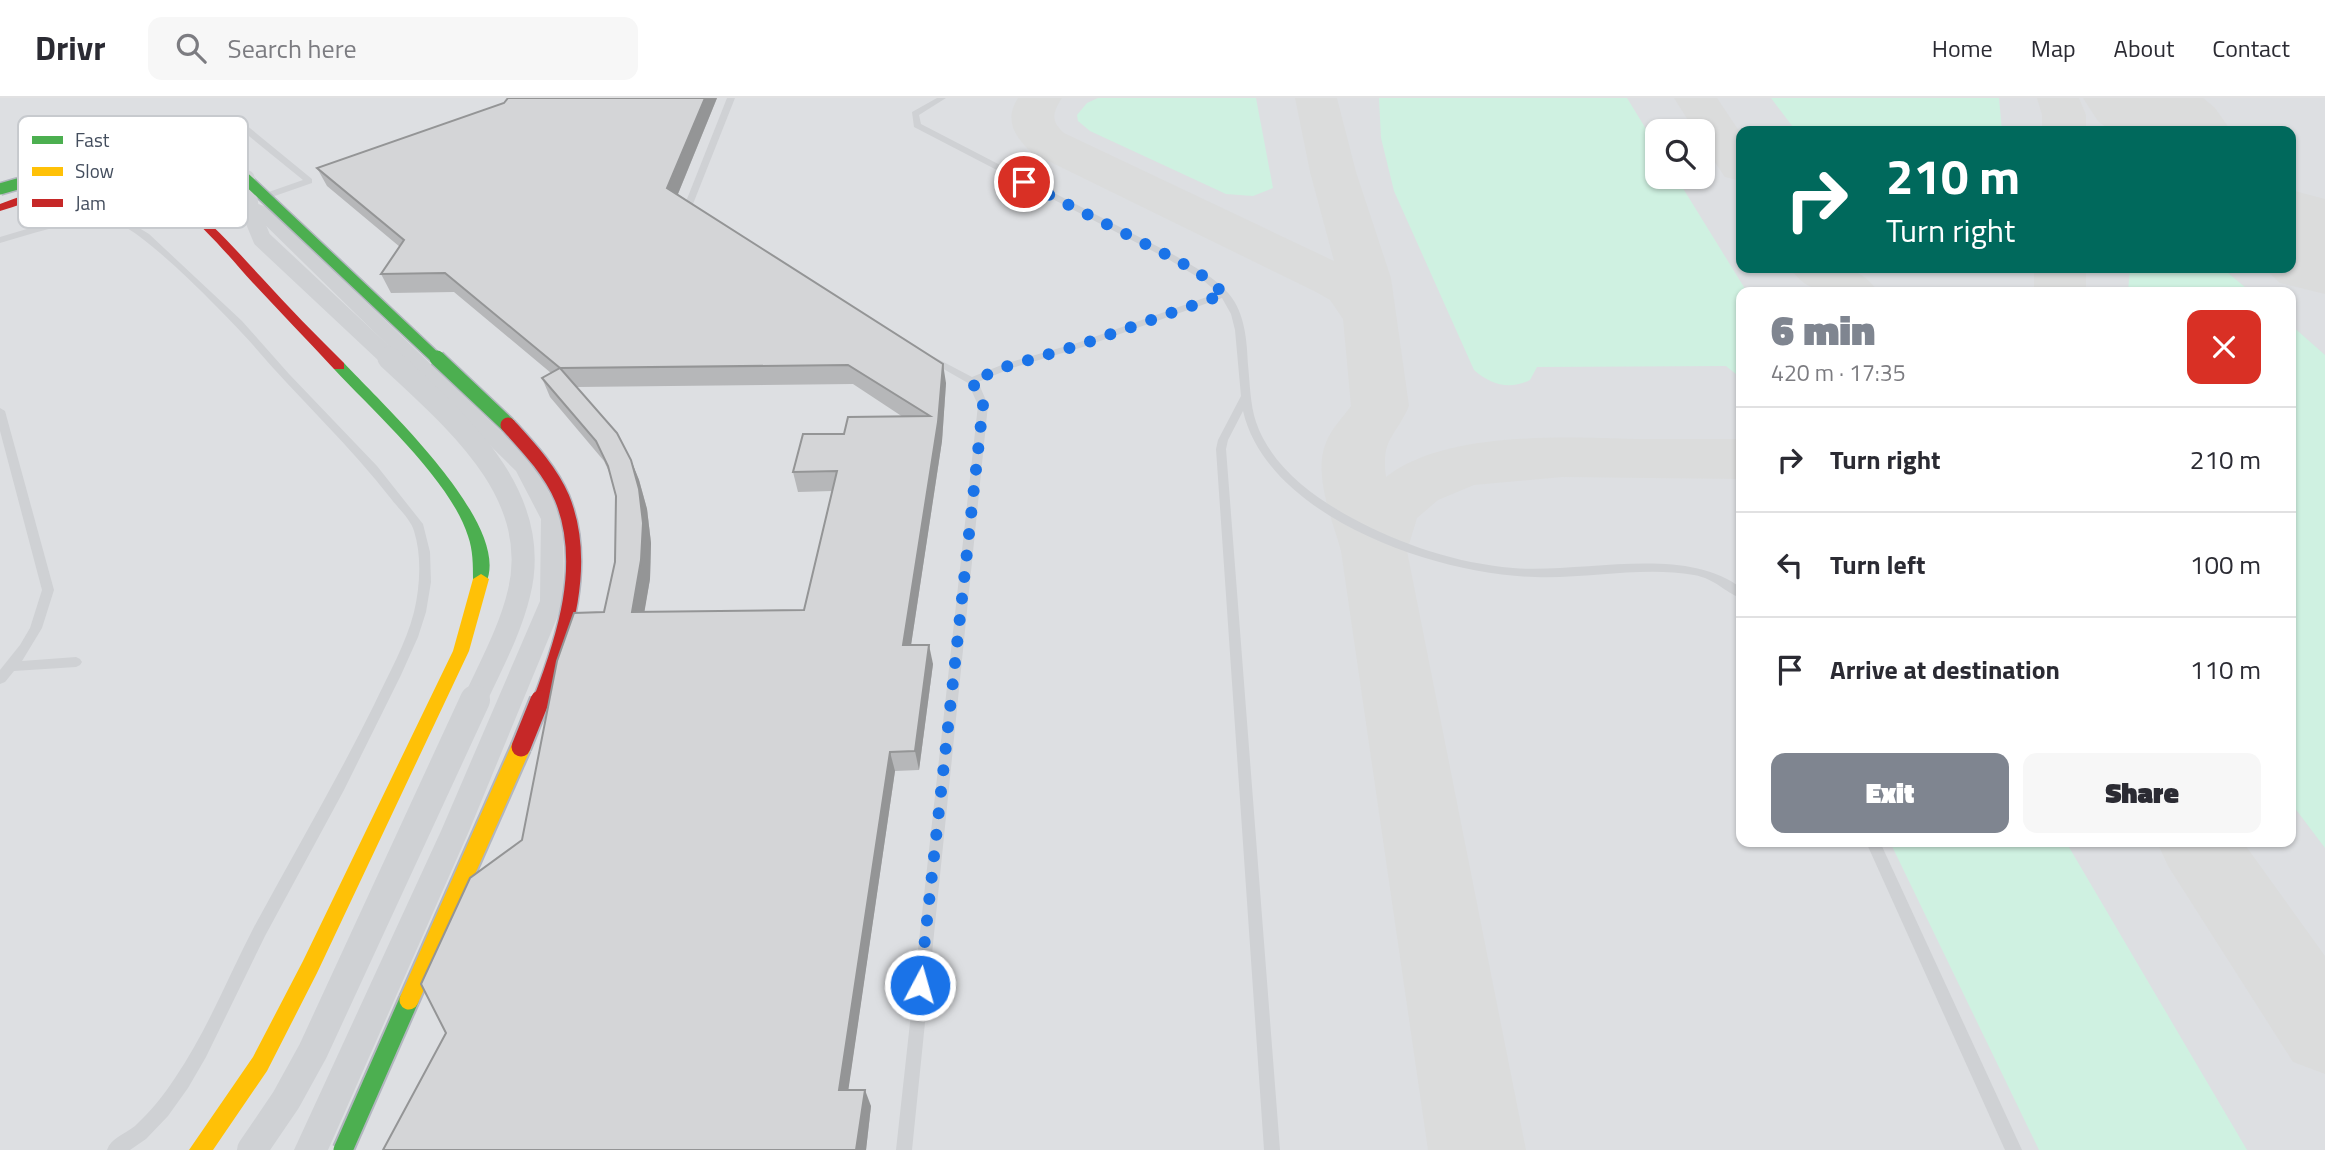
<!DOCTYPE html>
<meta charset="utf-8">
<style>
body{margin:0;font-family:"Titillium Web",sans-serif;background:#f7f7f7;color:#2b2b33;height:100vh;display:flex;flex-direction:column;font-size:26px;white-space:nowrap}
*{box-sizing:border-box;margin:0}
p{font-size:23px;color:#7c7c81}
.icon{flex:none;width:38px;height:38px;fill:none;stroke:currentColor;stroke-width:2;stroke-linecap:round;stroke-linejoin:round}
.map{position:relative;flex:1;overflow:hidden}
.panel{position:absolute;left:1736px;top:189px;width:560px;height:560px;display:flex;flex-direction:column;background:#fff;border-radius:14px;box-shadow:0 2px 5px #0004}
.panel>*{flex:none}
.guide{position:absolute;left:1736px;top:28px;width:560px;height:147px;border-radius:14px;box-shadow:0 2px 5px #0004;background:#00695c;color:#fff;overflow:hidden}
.buttons{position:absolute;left:1645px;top:21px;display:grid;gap:14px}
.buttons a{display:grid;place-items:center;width:70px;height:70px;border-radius:14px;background:#fff;box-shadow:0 2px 5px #0004;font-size:35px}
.pin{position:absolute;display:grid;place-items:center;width:60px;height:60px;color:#fff;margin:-30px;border:4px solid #fff;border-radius:50%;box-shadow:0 2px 7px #0007}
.me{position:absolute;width:77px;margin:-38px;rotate:6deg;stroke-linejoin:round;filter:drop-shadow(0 0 5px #0008)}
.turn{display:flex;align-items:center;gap:24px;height:147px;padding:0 35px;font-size:32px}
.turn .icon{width:91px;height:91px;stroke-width:2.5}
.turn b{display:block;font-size:49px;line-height:60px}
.round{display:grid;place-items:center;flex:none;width:74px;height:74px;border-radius:14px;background:#f7f7f7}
.head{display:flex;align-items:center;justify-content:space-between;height:119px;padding:0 35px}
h1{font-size:42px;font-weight:800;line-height:52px;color:#7f8590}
.primary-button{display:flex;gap:14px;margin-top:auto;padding:14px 35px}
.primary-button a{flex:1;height:80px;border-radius:14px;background:#7f8590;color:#fff;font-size:28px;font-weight:800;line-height:80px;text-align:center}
.primary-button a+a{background:#f7f7f7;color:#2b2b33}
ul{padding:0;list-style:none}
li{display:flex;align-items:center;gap:21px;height:105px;padding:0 35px;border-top:2px solid #e1e1e2}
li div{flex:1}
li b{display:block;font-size:26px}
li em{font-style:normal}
header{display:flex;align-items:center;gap:42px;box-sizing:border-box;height:98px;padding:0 35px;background:#fff;border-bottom:2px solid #e1e1e2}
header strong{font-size:33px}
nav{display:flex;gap:38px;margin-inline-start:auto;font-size:24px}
.search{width:490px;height:63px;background:#f7f7f7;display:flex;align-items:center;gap:18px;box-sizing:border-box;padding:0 24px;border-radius:14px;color:#7c7c81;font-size:26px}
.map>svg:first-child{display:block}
</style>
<header>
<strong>Drivr</strong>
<div class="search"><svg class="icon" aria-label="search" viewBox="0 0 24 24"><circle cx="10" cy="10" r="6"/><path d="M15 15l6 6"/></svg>Search here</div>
<nav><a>Home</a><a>Map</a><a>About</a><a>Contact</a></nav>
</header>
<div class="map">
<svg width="2325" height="1052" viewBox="0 0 2325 1052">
<rect width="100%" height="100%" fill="#efeeee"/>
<!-- airport -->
<path fill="#dddfe2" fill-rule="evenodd" d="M0,0H2325V1052H0ZM1657,33H1703V79H1657ZM1741,33H2291V170H1741ZM1741,194H2291V744H1741Z"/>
<!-- green -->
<g fill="#cff1e1">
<path d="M1098,0H1256L1273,90L1253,98L1226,96L1090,33L1078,23L1077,17L1087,5Z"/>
<path d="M1379,0H1627L1657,49V79H1676L1747,194H1741V280L1726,268L1537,269L1530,282C1510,292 1491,287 1474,272L1394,93L1381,40Z"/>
<path d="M1771,0H1999L2002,33H1796Z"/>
<path d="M2130,170H2222L2251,194H2128Z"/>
<path d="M2291,227L2325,257V750L2291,705Z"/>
<path d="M1890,744H2066L2247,1052H2039Z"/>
</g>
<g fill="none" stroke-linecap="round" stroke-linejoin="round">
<!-- taxiway -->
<g fill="#dbdcdc" fill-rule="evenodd">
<path d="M1018,0H1062C1053,14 1050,23 1064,35L1334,163L1310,74L1295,0H1337L1356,74L1391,180L1409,308C1395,340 1381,340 1386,379C1445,333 1562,339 1635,341C1670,341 1706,341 1741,341V381L1562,379L1474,387L1438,402L1417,420L1407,453L1526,1052H1428L1341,453C1332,420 1311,373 1328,340C1334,328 1343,319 1351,308L1343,221L1330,202L1316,194L1032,55C1014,38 1004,22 1018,0Z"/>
<path d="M1674,0H1717L1741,36V83L1725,79L1703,46V33H1695Z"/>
<path d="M2037,0H2079L2086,17V33H2042V17Z"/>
<path d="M1790,170C1825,168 1857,162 1878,194C1844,196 1812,202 1790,170Z"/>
<rect x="2034" y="170" width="52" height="24"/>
<path d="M2157,744H2243L2325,858V976L2293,964L2168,768Z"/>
</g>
<!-- runway -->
<g fill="#dbdcdc" fill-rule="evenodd">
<path d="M2083,0H2203L2215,10L2231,33H2111L2098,23Z"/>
<path d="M2291,92L2325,101V196L2280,185L2264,170H2291Z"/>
</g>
<!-- lane -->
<g fill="#cfd1d4" fill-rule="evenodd">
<path d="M727,0H735L693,106L703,116L696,118L685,106Z"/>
<path d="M937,0H946L919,17L921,26L1174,157C1193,168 1216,180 1229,196C1245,215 1247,243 1248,267C1250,286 1250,306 1256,324C1271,368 1313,399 1352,420C1402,447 1456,465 1513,470C1581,476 1685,446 1741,490V500C1724,494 1716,481 1694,477C1642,468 1588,481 1535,479C1438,477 1268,420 1243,313L1228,342L1226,351L1280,1052H1264L1216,351L1218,342L1241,298L1235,232L1231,216L1222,200L1083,249L1012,270L978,284L988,307L912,1052H896L978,307L968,285L926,261L931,258L934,259L972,279L1004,266L1077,245L1218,195L1204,183L1168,161L914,29L912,14Z"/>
<path d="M220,18L240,22L312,81V85L269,100H263V96L303,82L234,26L220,22L77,60L73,58Z"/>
<path d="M249,102L253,105L252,107L205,125L198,123Z"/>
<path d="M91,119L126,122L149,136L242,223L289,276L377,368L423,426L430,454L431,484L426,514L418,539L401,577L344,692L265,838L206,959L188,990L168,1018L146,1041L130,1052H107C111,1040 125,1036 135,1028C150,1014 164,997 175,980C207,933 228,879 254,829C294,755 337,682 374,607C388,577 406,546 414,514C420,489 422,458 414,433C411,422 399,411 392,402C350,347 298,300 253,247C233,224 142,130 117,126C78,119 38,134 0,145V139L47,125Z"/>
<path d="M0,310L5,313L54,492L42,530L22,563L76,559L80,561L82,564L80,567L76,569L14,573L5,584L0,586V572L20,547L30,530L42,492L0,333Z"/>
<path d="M1866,744H1880L2022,1052H2005Z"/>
</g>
<!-- street -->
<path fill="#cfd1d4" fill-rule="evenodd" d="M142,81L214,91L267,109L533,364L563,421L564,503L469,733L328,1052H294L441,733L540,503L541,421L516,373L255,117L211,101L136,90L134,86L136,82Z"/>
<!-- fast -->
<path fill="#4caf50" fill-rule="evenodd" d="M339,264L344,265C381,305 513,426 486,485L481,486L473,481C473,467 473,452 468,438C451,383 375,315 334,271V265Z"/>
<!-- slow -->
<path fill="#ffc107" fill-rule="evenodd" d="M481,476L489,481L469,553L317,875L267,973L213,1052H189L253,959L303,863L453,553L473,481Z"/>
<!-- jam -->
<path fill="#c62828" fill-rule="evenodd" d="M105,79C180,82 214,129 262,180C288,209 316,237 344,265V271H334C307,242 280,214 253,185C212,140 171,82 103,85C66,87 35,103 0,113V106C34,93 68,82 105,79Z"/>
<defs>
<path id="fast-bridge-far2" d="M0,91C89,65 155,50 246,81L438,262"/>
<path id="fast-bridge-far1" d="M437,260L508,327"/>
<path id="fast-bridge" d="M343,1052L409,902"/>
<path id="slow-bridge" d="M409,902L521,649"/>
<path id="jam-bridge-far1" d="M508,327C528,349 550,372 562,400C589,466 564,542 540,604"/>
<path id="jam-bridge" d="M521,649L540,602"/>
</defs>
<!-- fast-bridge-far2 casing -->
<use href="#fast-bridge-far2" stroke="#b2b6bf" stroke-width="14" stroke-linecap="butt"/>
<!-- fast-bridge-far1 casing -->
<use href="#fast-bridge-far1" stroke="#b2b6bf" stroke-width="18" stroke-linecap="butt"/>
<!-- fast-bridge casing -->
<use href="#fast-bridge" stroke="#b2b6bf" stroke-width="23" stroke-linecap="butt"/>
<!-- slow-bridge casing -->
<use href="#slow-bridge" stroke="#b2b6bf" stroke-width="23" stroke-linecap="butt"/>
<!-- jam-bridge-far1 casing -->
<use href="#jam-bridge-far1" stroke="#b2b6bf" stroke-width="18" stroke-linecap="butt"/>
<!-- jam-bridge casing -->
<use href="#jam-bridge" stroke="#b2b6bf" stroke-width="23" stroke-linecap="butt"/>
<!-- street-bridge-far2 -->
<path stroke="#cfd1d4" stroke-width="18" d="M246,81L250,112L262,141L391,262"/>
<!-- street-bridge-far1 -->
<path stroke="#cfd1d4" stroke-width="23" d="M389,260C454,321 544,395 519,495C510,533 490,569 474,604"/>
<!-- street-bridge -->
<path stroke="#cfd1d4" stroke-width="30" d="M252,1052L286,1002L313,953L475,602"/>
<!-- fast-bridge-far2 -->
<use href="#fast-bridge-far2" stroke="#4caf50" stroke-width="11"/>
<!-- fast-bridge-far1 -->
<use href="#fast-bridge-far1" stroke="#4caf50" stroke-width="15"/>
<!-- fast-bridge -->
<use href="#fast-bridge" stroke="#4caf50" stroke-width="19"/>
<!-- slow-bridge -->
<use href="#slow-bridge" stroke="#ffc107" stroke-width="19"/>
<!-- jam-bridge-far1 -->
<use href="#jam-bridge-far1" stroke="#c62828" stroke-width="15"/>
<!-- jam-bridge -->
<use href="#jam-bridge" stroke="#c62828" stroke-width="19"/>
</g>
<!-- wall -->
<path fill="#b6b7b9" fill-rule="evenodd" d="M717,0L678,96L946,285L942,343L911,547L933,566L919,672L895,673L848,992L871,1008L866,1052H383L446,935L522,742L604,514L615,464L616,398L610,376L604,363L550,299L542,280L551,275L454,194L391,195L381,176L400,149L327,88L317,70ZM853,286L903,319L844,336L793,374L798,394L832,393L804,512L644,514L650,481L651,445L647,411L639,382L631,362L577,289Z"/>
<!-- shaded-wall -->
<g fill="#949596">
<path d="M705,0H717L673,108L667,90Z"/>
<path d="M943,266L946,285L942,343L908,567L903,547Z"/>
<path d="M631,362L639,382L647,411L651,445L650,481L641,534L632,514Z"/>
<path d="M929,547L933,566L919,672L915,653Z"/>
<path d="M890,654L895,673L846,1008L839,992Z"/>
<path d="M865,992L871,1008L866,1052H856Z"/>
</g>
<!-- building -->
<path fill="#d4d5d7" stroke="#949596" stroke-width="2" d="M508,0H705L667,90L943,266L938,324L903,547H929L915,653L890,654L839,992H865L856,1052H383L446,935L421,886L470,780L522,742L557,563L574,515L604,514L615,464L616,398L608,368L596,343L542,280L560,270L617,335L631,362L639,391L643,425L641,462L632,514L804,512L837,373L793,374L803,336H844L848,319L930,318L848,267L560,270L445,175L381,176L404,142L317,70L504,5Z"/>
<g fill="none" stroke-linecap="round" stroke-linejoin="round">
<!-- route -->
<path stroke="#1a73e8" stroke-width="12" stroke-dasharray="0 21.6" d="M920,887L983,307L972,283L1008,268L1080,247L1225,196L1198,174L1171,159L1024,84"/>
</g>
<!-- legend -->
<rect x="18" y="18" width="230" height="112" rx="10" fill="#fff" stroke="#c7cace" stroke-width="2"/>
<rect x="32" y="38" width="31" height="8" fill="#4caf50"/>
<rect x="32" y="69" width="31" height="9" fill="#ffc107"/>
<rect x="32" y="101" width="31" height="8" fill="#c62828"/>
<g font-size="19" fill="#434d5d">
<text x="75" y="49">Fast</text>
<text x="75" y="80">Slow</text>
<text x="75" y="112">Jam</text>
</g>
</svg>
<div class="buttons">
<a><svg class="icon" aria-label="search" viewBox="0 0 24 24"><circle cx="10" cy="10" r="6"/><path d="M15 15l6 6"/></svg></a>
</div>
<div class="pin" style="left:1024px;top:84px;background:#d93025"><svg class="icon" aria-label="arrive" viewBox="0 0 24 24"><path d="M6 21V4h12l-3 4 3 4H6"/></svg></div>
<svg class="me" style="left:920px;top:887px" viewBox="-20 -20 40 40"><circle r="17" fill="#1a73e8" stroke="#fff" stroke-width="3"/><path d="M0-11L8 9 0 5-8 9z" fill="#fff"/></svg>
<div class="guide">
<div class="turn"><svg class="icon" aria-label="right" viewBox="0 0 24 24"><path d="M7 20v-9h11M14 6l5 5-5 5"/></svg><div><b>210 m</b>Turn right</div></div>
</div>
<section class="panel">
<div class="head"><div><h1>6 min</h1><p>420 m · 17:35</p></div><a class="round" style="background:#d93025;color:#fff"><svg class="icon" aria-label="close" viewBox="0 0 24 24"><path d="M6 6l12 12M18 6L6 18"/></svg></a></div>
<ul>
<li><svg class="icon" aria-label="right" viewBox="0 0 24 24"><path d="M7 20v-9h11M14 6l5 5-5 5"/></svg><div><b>Turn right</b></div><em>210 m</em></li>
<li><svg class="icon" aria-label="left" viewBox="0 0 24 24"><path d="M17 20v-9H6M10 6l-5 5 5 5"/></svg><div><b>Turn left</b></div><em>100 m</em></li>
<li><svg class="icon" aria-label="arrive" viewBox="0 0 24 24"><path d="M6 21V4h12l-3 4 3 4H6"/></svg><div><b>Arrive at destination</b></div><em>110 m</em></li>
</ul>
<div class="primary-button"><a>Exit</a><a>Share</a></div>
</section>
</div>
